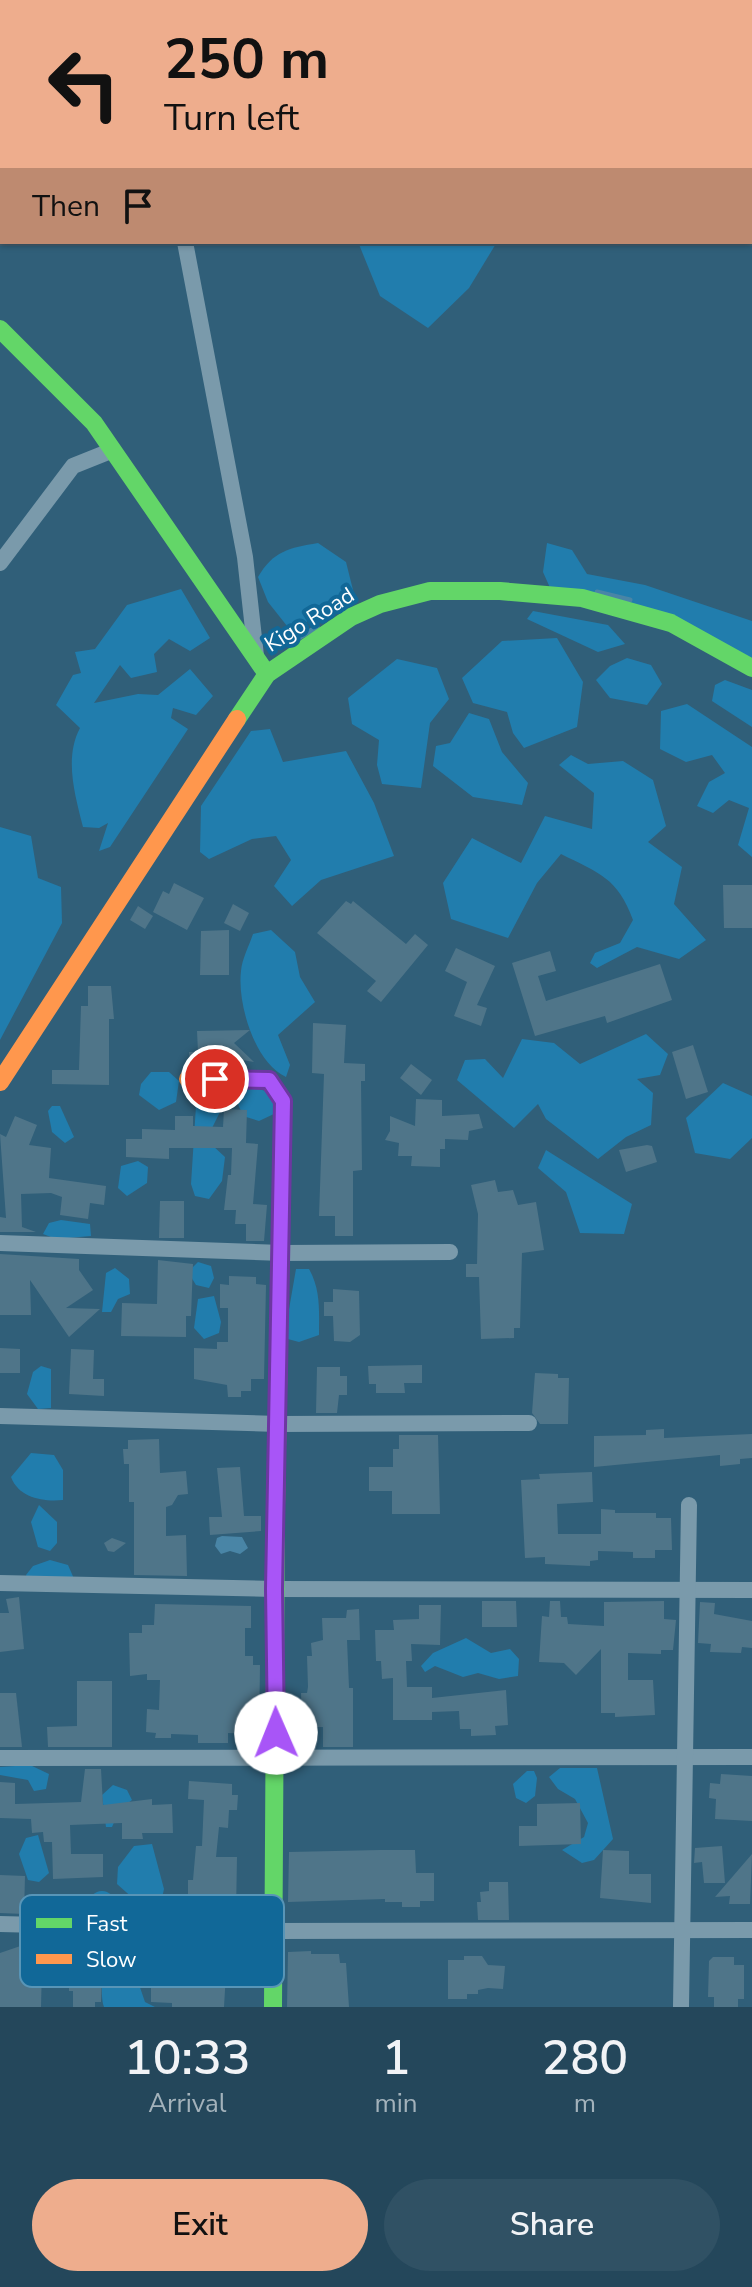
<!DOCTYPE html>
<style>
body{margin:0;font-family:"Nunito Sans",sans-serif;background:#305164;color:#f1f3f6;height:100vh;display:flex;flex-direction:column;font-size:30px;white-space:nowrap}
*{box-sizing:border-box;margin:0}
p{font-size:26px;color:#a3b2bb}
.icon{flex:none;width:44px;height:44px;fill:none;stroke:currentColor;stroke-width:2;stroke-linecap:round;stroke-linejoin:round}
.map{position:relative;height:2007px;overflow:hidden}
.details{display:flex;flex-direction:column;background:#24475b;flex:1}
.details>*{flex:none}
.banner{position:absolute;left:0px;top:0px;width:752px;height:244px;box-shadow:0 2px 6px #0004,0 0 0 2px #415f71;background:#eead8d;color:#111;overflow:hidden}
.pin{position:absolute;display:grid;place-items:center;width:68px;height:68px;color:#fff;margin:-34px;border:4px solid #fff;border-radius:50%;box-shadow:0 2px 8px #0007}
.me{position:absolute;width:88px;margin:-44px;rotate:359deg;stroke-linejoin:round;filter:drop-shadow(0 0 6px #0008)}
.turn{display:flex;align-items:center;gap:28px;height:168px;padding:0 32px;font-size:36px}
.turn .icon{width:104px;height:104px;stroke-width:2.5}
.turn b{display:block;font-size:56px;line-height:68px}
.then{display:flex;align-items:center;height:76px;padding:0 32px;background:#0003;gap:16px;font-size:30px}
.eta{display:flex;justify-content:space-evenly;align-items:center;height:136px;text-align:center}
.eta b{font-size:48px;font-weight:600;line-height:56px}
.button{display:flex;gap:16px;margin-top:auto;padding:16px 32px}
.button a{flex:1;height:92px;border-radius:48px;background:#eead8d;color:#111;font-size:32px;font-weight:600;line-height:92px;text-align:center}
.button a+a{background:#305164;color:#f1f3f6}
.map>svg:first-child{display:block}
</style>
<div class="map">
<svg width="752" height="2007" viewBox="0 0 752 2007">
<rect width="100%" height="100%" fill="#305f79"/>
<!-- green -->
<g fill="#217dad">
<path d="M358,242H497L469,288L428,328L380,296Z"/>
<path d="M318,543L346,562L354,594L291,631L268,602L258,577C273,551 289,548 318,543Z"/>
<path d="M547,543L572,550L587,574L645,585L752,621V661L551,590L543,572Z"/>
<path d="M181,589L210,638L190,651L169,639L154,654L157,672L131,678L120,665L94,703L138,694L158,695L190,669L213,696L196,715L173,708L171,718L188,729L110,847L99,851L108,823L99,828L83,827C75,795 64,758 80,728L56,705L73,675L81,673L75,652L95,649L127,605Z"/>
<path d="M533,611L608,625L625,644L598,652L527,619Z"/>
<path d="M557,638L583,682L577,727L524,748L513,733L507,712L473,703L462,678L502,641Z"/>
<path d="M627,658L651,665L662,684L647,705L610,698L596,680L610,666Z"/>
<path d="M397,659L437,668L449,699L430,723L421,788L382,784L377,765L379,740L352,724L348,698Z"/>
<path d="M725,680L752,690V727L712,701L715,685Z"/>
<path d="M687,704L752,747V857L738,845L749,808L729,800L713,813L697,806L709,782L725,773L712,755L686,762L660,749L661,711Z"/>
<path d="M469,713L489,719L502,752L528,783L522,805L473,797L433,766L436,746L450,743Z"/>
<path d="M270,729L283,762L346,751L374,803L394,856L321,880L292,906L274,886L291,860L276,836L252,839L209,859L200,852L201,806L251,731Z"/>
<path d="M571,755L588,764L623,761L653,780L666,826L648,842L682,867L674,904L706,940L679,959L637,947L597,968L590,963L595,953L620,943L633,920C618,878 599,873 561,854L537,883L508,938L451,919L443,883L472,838L521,863L545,816L592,829L594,793L559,765Z"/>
<path d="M0,827L31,836L38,878L61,887L62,923L0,1040Z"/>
<path d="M271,930L295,952L300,977L315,1002L278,1035L290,1065L286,1077C255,1063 237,1004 241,971C242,959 249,946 253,934Z"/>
<path d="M646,1034L668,1054L660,1075L637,1079L653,1093L651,1125L626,1137L598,1159L546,1119L538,1104L514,1128L457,1080L465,1060L485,1059L503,1078L522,1039L554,1043L580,1064Z"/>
<path d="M151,1072H169L179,1081L176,1102L159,1110L139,1095L141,1084Z"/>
<path d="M723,1083L752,1096V1138L730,1159L695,1153L686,1118Z"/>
<path d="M215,1087L227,1098L212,1128V1145L225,1157L222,1181L209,1199L195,1196L191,1184L197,1090Z"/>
<path d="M249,1087L271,1092L276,1113L259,1121L243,1116L235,1097L241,1089Z"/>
<path d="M52,1106H60L74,1137L65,1143L52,1132L48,1111Z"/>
<path d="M546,1150L632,1204L624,1234L580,1233L566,1192L538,1168Z"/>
<path d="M138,1161L148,1167L147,1183L127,1196L118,1188L121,1166Z"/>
<path d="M61,1220L90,1224L91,1236L56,1239L43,1234L49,1223Z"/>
<path d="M198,1262L211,1266L214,1278L209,1288L196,1285L188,1272Z"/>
<path d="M115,1268L129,1279L130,1294L118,1299L111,1312H102L106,1273Z"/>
<path d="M296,1269H309C321,1290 319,1312 319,1335L299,1342L284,1338Z"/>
<path d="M214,1296L221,1322L219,1333L204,1339L194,1328L198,1299Z"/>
<path d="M41,1366L51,1369V1408L38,1409L27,1394L33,1372Z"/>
<path d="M31,1453L54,1455L63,1470V1500C43,1502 19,1498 11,1477Z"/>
<path d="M39,1505L57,1522V1543L50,1551L38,1547L31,1522Z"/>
<path d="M50,1560L68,1565L75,1581L33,1589L26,1575L33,1566Z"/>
<path d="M466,1638L491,1653L510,1649L519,1659L518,1676L499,1679L478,1673L463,1677L435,1666L425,1672L421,1666L433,1653Z"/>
<path d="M30,1765L49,1774L46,1789L34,1791L28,1780L0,1775V1767Z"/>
<path d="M560,1768H597L613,1839L594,1860L582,1863L562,1850L584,1837L588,1823L575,1799L558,1789L549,1777Z"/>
<path d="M527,1771H534L537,1778L535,1796L526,1803L516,1798L513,1784Z"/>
<path d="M113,1785L127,1790L132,1800L120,1809L112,1827H106L102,1795Z"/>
<path d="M38,1835L49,1873L39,1882L28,1880L19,1854L26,1838Z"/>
<path d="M152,1844L164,1889L160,1907L144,1908L117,1884L118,1867L134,1846Z"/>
<circle cx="102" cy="1904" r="13"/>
<path d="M112,1945L130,1958L145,2002L155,2007H104C99,1993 105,1964 102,1946Z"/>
</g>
<!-- water -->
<path fill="#4985a6" d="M222,1536L242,1537L248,1548L240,1554L230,1551L221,1554L215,1546L217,1538Z"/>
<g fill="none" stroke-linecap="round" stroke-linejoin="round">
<!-- stream -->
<g stroke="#4985a6" stroke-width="5">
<path d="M597,592L630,600"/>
<path d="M290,643L317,627"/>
</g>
</g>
<!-- building -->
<g fill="#4f7589">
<path d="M174,883L204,898L187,930L153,912L163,891L169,894Z"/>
<path d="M723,885H752V928H724Z"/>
<path d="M346,901L351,904L353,901L406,944L415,934L428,945L381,1002L367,991L376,981L317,933Z"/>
<path d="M233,904L249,913L240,931L224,923Z"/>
<path d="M138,906L153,916L145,929L130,920Z"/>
<path d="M229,930V975H200L201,931Z"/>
<path d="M456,948L495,966L477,1005L487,1008L481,1026L454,1016L467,982L445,971Z"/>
<path d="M550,951L556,971L538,976L546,1001L660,964L672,1000L607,1023L605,1016L535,1036L512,963Z"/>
<path d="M88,986H111L114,1019H109V1085L52,1084V1070H79L81,1006H88Z"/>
<path d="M313,1023L346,1025L344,1063L365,1064V1081H361L362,1170L353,1171V1236H335V1216H319L324,1074L312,1073Z"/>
<path d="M250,1030L234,1043L254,1062L231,1058V1066L190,1065L189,1052H198L197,1031Z"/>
<path d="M693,1045L708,1092L686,1099L672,1052Z"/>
<path d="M411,1064L432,1080L421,1095L400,1078Z"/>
<path d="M416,1099L442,1100V1116L479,1114L483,1128L469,1131L468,1140L445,1139V1149H440V1167L411,1166L412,1156H398L399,1143L385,1140L390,1131V1116L415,1126Z"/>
<path d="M224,1109L247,1110L246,1143L258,1144L253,1204L267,1205L264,1241H246V1224H235L236,1210H224L228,1175H231L232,1148H169V1159L126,1157V1139H142V1129L175,1130V1116H193V1126L223,1127Z"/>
<path d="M15,1116L37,1125L29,1145L51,1148L49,1178L106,1186L104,1205L90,1203L88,1219L60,1215L62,1197L51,1193L21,1194L22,1227L36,1232H0V1217L6,1218L0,1134L6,1137Z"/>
<path d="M647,1145L652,1146L657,1162L626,1172L619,1150Z"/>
<path d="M495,1180L498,1192L513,1190L518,1205L536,1202L544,1250L522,1253L520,1328H514V1338L481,1339L479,1277H466V1264H477L478,1214L471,1185Z"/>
<path d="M160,1201H184V1238H159Z"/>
<path d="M0,1254L79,1259V1270L93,1290L66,1308L100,1309L69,1337L30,1280L31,1315H0Z"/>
<path d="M158,1260L193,1264L191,1316H186V1337L121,1336L122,1303L157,1304Z"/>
<path d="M229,1276L256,1277V1284L266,1285L264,1379H251V1391H241V1397H228L227,1385L194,1379V1348L217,1349V1342H228V1308H220V1284L229,1285Z"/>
<path d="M333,1289L359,1291L360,1335L350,1342L334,1341L333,1316H324V1302H333Z"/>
<path d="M0,1348L20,1349V1373H0Z"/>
<path d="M71,1349L94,1350L93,1379H104V1396L69,1394Z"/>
<path d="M422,1365V1383H404L405,1393H376V1384H369L368,1366Z"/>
<path d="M317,1367H340V1376H347V1395H339L337,1413H316Z"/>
<path d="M535,1373L558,1374V1378H569L568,1424H540L532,1413Z"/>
<path d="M664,1429V1438L752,1434V1458L740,1459V1464L720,1466V1455L594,1467V1436L646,1435V1430Z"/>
<path d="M399,1435H438L440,1514H392V1491H369V1467H393V1449H399Z"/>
<path d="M159,1439L160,1473L186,1471L188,1494L178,1495L172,1505L166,1507V1536L186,1535L187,1576L134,1575V1502H129V1464H124L123,1449H128V1440Z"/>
<path d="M240,1467L244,1516H261V1531L210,1535L209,1517H222L217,1468Z"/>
<path d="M592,1472L593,1502L557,1504L558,1534H601V1509L615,1510V1513H656V1518H671L672,1550H655V1558H633V1552L598,1551V1560L590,1561V1566L545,1564V1557L525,1558L521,1480L540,1479L539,1474Z"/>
<path d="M112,1538L126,1543L114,1552L108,1551L104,1543Z"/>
<path d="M19,1597L24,1649L0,1652V1613H9L6,1599Z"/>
<path d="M482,1601H516L517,1627H482Z"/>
<path d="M550,1601H560L561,1617H567L568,1624L604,1626V1602L664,1601V1619L676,1620L673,1650H661V1654L628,1653V1680H653L655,1715L615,1717V1713H601V1649L576,1675L564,1663L539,1662L542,1616L549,1617Z"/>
<path d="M700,1602L715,1603L714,1614L752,1621V1648L742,1647L741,1653L710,1652L711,1644L698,1643Z"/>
<path d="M155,1604L251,1606V1628H245V1656H253V1665H260L259,1734L228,1733V1743H198V1735L171,1734V1738H155L156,1733L146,1732L147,1709L159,1710L160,1680H147V1674L130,1676L129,1633H142V1625H154Z"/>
<path d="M419,1605H441L440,1645L411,1644L412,1661H406L407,1687H432V1698L506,1690L508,1725L495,1726L496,1735L471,1736V1729H460L459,1711L432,1712V1720H393V1678L382,1679L381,1661H376L375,1630H394L393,1620L419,1619Z"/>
<path d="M359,1609L360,1640H347L349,1688H353V1747H323V1727H302L301,1693H307L308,1687L307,1656H312L311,1643L323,1640L322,1618H346L347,1610Z"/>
<path d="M77,1681H112V1747H48L47,1727L77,1726Z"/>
<path d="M0,1693H16L22,1747H0Z"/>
<path d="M85,1769H101L103,1805L152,1799V1805L172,1804L173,1833H142L143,1839H122V1823L70,1825L71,1854H103V1877L53,1879L52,1842H44L43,1832L32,1833L31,1819L0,1818V1782L15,1783V1804L81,1802Z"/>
<path d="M721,1774L752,1776V1821L715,1819L716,1799L709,1798L710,1783L720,1784Z"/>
<path d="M189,1781L232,1784V1795H238L237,1810H229L228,1828L219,1827L216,1857H237L236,1913H215V1904H188V1880H193L196,1846H202L204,1800L188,1799Z"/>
<path d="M580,1803L581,1844L519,1846V1826H537V1804Z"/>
<path d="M722,1846L725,1883H704L702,1862L694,1863L695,1848Z"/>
<path d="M380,1850H415L416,1873H434V1901H420V1907H402V1902H385V1899L288,1902L289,1852Z"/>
<path d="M603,1850L629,1851V1874H651V1903L600,1898Z"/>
<path d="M752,1854L750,1904H729L730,1896L715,1897Z"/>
<path d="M0,1875L25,1876L24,1914L0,1913Z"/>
<path d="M489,1882H508L509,1920H478L477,1902H481L480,1892L489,1891Z"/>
<path d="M35,1941L43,1947L74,1948V1942H98V1952H103L101,2002H95V2007H73V1991H69V1960L42,1967L41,2007H0V1953Z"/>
<path d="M182,1942V1951H216V1964H224L223,1973H226L224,2007H172V2003L151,2002V1973H146V1958H158V1943Z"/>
<path d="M311,1951V1954H339L340,1963H346L349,2007H287L288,1952Z"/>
<path d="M464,1956H482L488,1965L505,1966L503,1989L488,1988L478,1990V1994H467V1999H448V1960H464Z"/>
<path d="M713,1957H734V1965H744V1999H738V2007H714V1997H708L709,1961Z"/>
</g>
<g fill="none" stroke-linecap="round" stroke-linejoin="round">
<!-- street -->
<g stroke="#7a9aab" stroke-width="16">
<path d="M143,0V2"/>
<path d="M185,242L245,557L256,656"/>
<path d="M0,563L73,466L113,450"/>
<path d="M0,1243L282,1253L450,1252"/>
<path d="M0,1416L278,1424L529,1423"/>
<path d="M0,1583L274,1589L752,1590"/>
<path d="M0,1758L752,1757"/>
<path d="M0,1924L272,1931L752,1930"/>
<path d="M681,2007L689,1505"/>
</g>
<!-- fast -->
<g stroke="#63d668" stroke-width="18">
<path d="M0,329L94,423L267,674"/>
<path d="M237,719L267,674L351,617L380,604L430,591H500L582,598L671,623L752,668"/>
<path d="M273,2007L276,1505"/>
</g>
<!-- slow -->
<g stroke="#ff974d" stroke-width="18">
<path d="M188,1079L269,1080L283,1101L276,1505"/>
<path d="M0,1082L237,719"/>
</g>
</g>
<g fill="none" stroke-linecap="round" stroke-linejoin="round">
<defs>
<path id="route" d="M215,1079L269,1080L283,1101L274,1589L276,1733"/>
</defs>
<!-- route casing -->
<use href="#route" stroke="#6d37a1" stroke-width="20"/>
<!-- route -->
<use href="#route" stroke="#a855f7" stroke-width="14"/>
</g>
<g text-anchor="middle" stroke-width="8" stroke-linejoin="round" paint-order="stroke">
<!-- street labels -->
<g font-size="22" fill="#fff" stroke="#116898">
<text transform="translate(309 619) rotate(-32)" y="8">Kigo Road</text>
</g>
</g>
<!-- legend -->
<rect x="20" y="1895" width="264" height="92" rx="12" fill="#116898" stroke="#5895b7" stroke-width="2"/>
<rect x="36" y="1918" width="36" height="10" fill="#63d668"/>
<rect x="36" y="1954" width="36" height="10" fill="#ff974d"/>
<g font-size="22" fill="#fff">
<text x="86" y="1931">Fast</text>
<text x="86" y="1967">Slow</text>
</g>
</svg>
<div class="pin" style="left:215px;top:1079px;background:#d93025"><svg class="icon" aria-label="arrive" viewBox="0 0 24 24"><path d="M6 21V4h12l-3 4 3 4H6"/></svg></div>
<svg class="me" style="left:276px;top:1733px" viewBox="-20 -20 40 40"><circle r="19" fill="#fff"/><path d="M0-13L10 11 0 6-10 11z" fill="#a855f7"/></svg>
<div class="banner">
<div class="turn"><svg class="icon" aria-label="left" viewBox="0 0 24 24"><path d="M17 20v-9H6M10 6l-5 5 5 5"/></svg><div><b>250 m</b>Turn left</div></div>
<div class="then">Then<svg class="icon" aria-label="arrive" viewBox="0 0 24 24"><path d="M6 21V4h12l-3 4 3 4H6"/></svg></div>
</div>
</div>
<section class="details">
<div class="eta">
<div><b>10:33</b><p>Arrival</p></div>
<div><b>1</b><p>min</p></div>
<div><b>280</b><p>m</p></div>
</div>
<div class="button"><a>Exit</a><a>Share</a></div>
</section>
